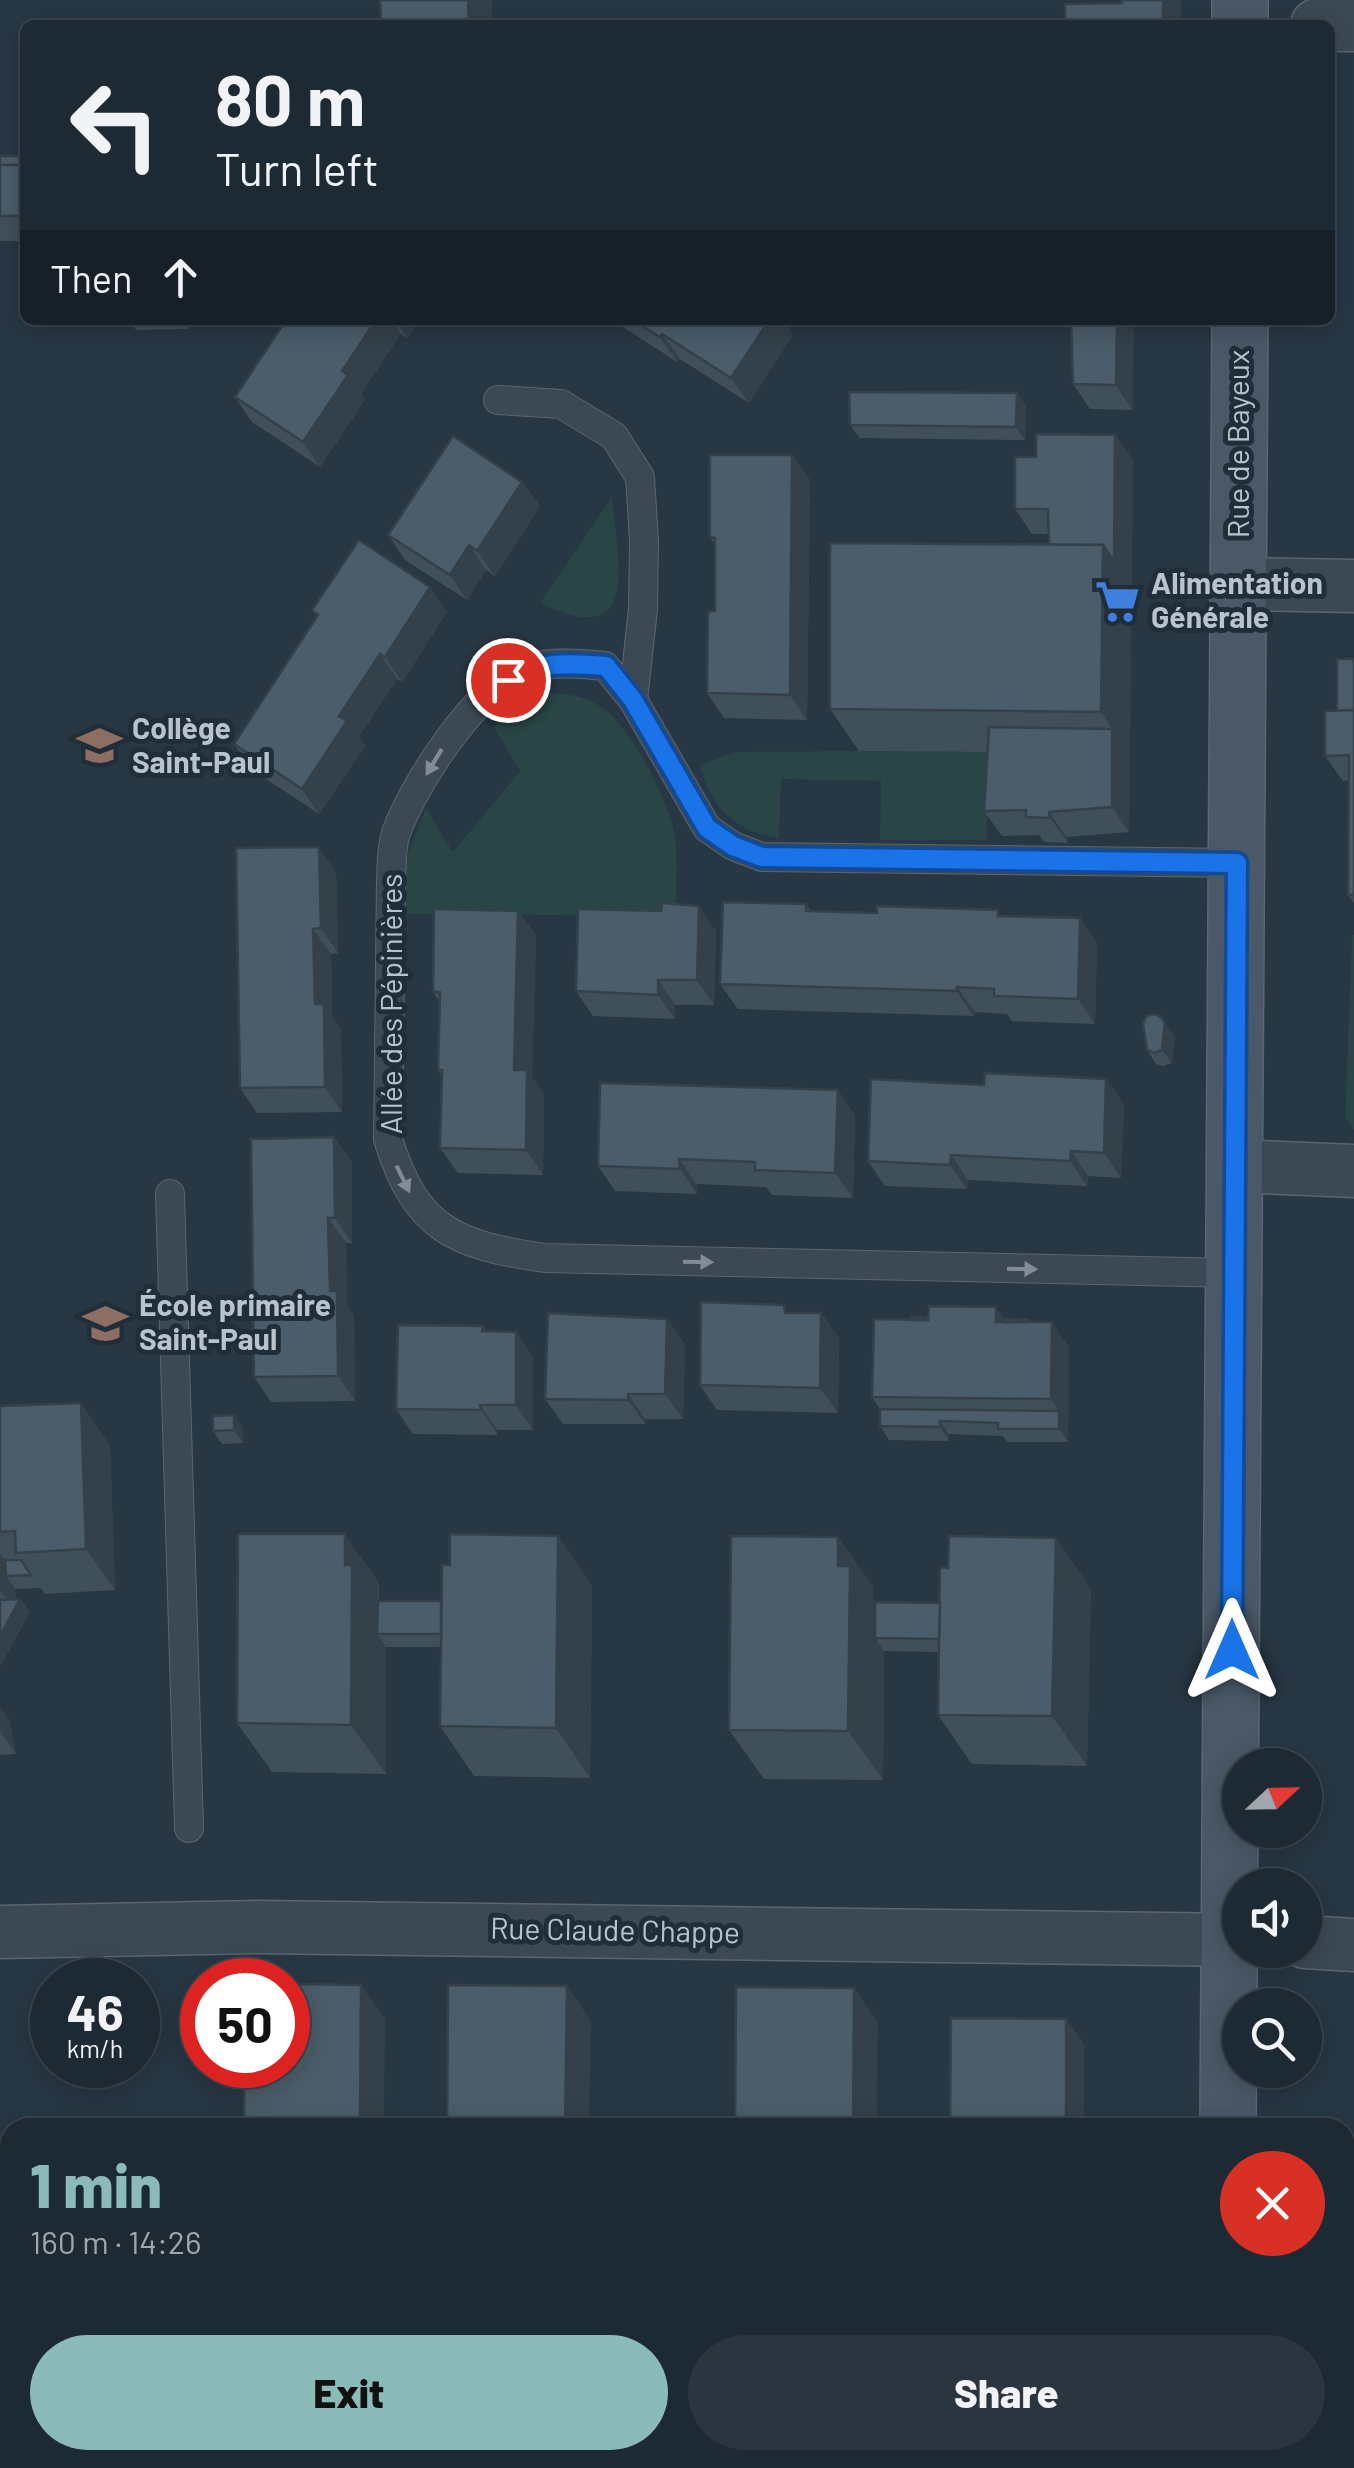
<!DOCTYPE html>
<meta charset="utf-8">
<style>
body{margin:0;font-family:Barlow,sans-serif;background:#2a353f;color:#f1f3f6;height:100vh;display:flex;flex-direction:column;font-size:38px;white-space:nowrap}
*{box-sizing:border-box;margin:0}
p{font-size:32px;color:#a0a6ac}
.icon{flex:none;width:55px;height:55px;fill:none;stroke:currentColor;stroke-width:2;stroke-linecap:round;stroke-linejoin:round}
.map{position:relative;flex:1;overflow:hidden}
.panel{position:absolute;left:0px;top:2118px;width:1355px;height:352px;display:flex;flex-direction:column;background:#1d2933;border-radius:30px 30px 0 0;box-shadow:0 5px 25px #0003,0 0 0 2px #3b454e}
.panel>*{flex:none}
.banner{position:absolute;left:20px;top:20px;width:1315px;height:305px;border-radius:15px;box-shadow:0 5px 25px #0003,0 0 0 2px #3b454e;background:#1d2933;color:#f1f3f6;overflow:hidden}
.needle{width:65px;rotate:68deg}
.controls{position:absolute;left:1222px;top:1748px;display:grid;gap:20px}
.controls a{display:grid;place-items:center;width:100px;height:100px;border-radius:50%;background:#1d2933;box-shadow:0 5px 25px #0003,0 0 0 2px #3b454e;font-size:50px}
.speed{position:absolute;left:30px;top:1958px;display:flex;gap:20px;font-size:50px;font-weight:700;text-align:center}
.speed>*{display:grid;place-content:center;width:130px;height:130px;border-radius:50%;background:#1d2933;box-shadow:0 5px 25px #0003,0 0 0 2px #3b454e;line-height:1}
.speed small{font-size:25px;font-weight:400}
.speed .limit{border:15px solid #d22;background:#fff;color:#111}
.pin{position:absolute;display:grid;place-items:center;width:85px;height:85px;color:#fff;margin:-42px;border:5px solid #fff;border-radius:50%;box-shadow:0 2px 10px #0007}
.me{position:absolute;width:110px;margin:-55px;rotate:0deg;stroke-linejoin:round;filter:drop-shadow(0 0 8px #0008)}
.turn{display:flex;align-items:center;gap:35px;height:210px;padding:0 30px;font-size:45px}
.turn .icon{width:130px;height:130px;stroke-width:2.5}
.turn b{display:block;font-size:70px;line-height:85px}
.then{display:flex;align-items:center;height:95px;padding:0 30px;background:#0003;gap:20px;font-size:38px}
.round{display:grid;place-items:center;flex:none;width:105px;height:105px;border-radius:52px;background:#2a353f}
.headline{display:flex;align-items:center;justify-content:space-between;height:170px;padding:0 30px}
h1{font-size:60px;font-weight:800;line-height:75px;color:#8bbbb9}
.action{display:flex;gap:20px;margin-top:auto;padding:20px 30px}
.action a{flex:1;height:115px;border-radius:60px;background:#8bbbb9;color:#111;font-size:40px;font-weight:800;line-height:115px;text-align:center}
.action a+a{background:#2a353f;color:#f1f3f6}
.map>svg:first-child{display:block}
</style>
<div class="map">
<svg width="1354" height="2468" viewBox="0 0 1354 2468">
<rect width="100%" height="100%" fill="#273744"/>
<!-- green -->
<g fill="#294545">
<path d="M612,497C617,560 643,653 540,603Z"/>
<path d="M551,693C570,694 586,696 603,708C632,729 670,801 675,837C678,863 676,890 675,916L406,914V860L426,808L453,852L520,771L494,728L519,700Z"/>
<path d="M859,751L988,752L987,840H880L881,781L781,779L779,838C737,834 710,806 700,765L735,752Z"/>
<path d="M1352,935H1354V1130L1345,1117Z"/>
</g>
<g fill="none" stroke-linecap="round" stroke-linejoin="round">
<defs>
<g id="service">
<path d="M498,400L561,404L614,436L640,477L644,541L643,609L633,700"/>
<path d="M170,1194L189,1828"/>
<path d="M1234,1273L545,1258C455,1245 416,1230 388,1139L391,879C392,864 391,847 396,833C413,785 478,683 529,668C554,661 580,664 605,666L633,700L707,828L733,846L762,857L1237,863"/>
</g>
<g id="minor">
<path d="M1317,25H1354"/>
<path d="M1239,584L1354,586"/>
<path d="M1236,1166L1354,1171"/>
<path d="M0,1932L259,1927L1240,1940"/>
<path d="M1305,1942L1354,1945"/>
</g>
<g id="secondary">
<path d="M1240,0V25"/>
<path d="M1228,2128L1240,320"/>
<path d="M1224,2468V2460"/>
</g>
</defs>
<!-- service casing -->
<use href="#service" stroke="#5a6671" stroke-width="30"/>
<!-- minor casing -->
<use href="#minor" stroke="#5a6671" stroke-width="55"/>
<!-- secondary casing -->
<use href="#secondary" stroke="#5a6671" stroke-width="58"/>
<!-- service -->
<use href="#service" stroke="#3c4954" stroke-width="28"/>
<!-- minor -->
<use href="#minor" stroke="#3c4954" stroke-width="52"/>
<!-- secondary -->
<use href="#secondary" stroke="#4a5867" stroke-width="55"/>
</g>
<!-- wall -->
<g fill="#40505b">
<path d="M0,156H23L25,158V241H0Z"/>
<path d="M129,320H188L189,329L136,330Z"/>
<path d="M286,320H419L407,338L401,334L361,394L365,400L320,467L252,422L235,397Z"/>
<path d="M600,320H783L793,334L749,403L680,359L677,362L614,321L611,326Z"/>
<path d="M1071,320L1133,410L1090,409L1073,384Z"/>
<path d="M1026,406L1025,440L860,438L850,425Z"/>
<path d="M1115,435L1133,460L1129,832L1067,837L1068,843L1044,842L1039,835L1002,836L984,811L988,752L859,751L830,709L1049,545V534H1032L1015,509L1036,457Z"/>
<path d="M792,455L810,480L807,720L724,718L707,693L715,611V544L710,537Z"/>
<path d="M522,482L540,506L495,576L486,570L467,600L405,560L388,535Z"/>
<path d="M312,610L447,612L402,682L397,679L359,737L365,746L319,814L251,769L234,744L317,616Z"/>
<path d="M1354,659V903L1348,895L1349,780L1343,781L1325,756L1337,711Z"/>
<path d="M336,872L338,953L331,954L332,1016L341,1029L342,1112L257,1113L240,1088Z"/>
<path d="M806,904L811,911L1080,918L1097,943L1095,1024L1012,1021L1007,1014L975,1012L974,1016L738,1009L720,984Z"/>
<path d="M518,911L536,936L532,1077L544,1094L543,1175L458,1173L440,1148L442,1077L438,1070L439,1001L433,992Z"/>
<path d="M716,931L714,1005H675V1019L593,1016L576,991Z"/>
<path d="M1175,1036L1172,1063L1163,1066L1156,1064L1147,1050Z"/>
<path d="M1124,1104L1121,1178L1088,1176L1087,1186L968,1180L967,1189L885,1186L868,1161Z"/>
<path d="M855,1115L853,1198L772,1195L766,1187L697,1184V1194L615,1191L598,1166Z"/>
<path d="M352,1162V1243H346L347,1305L354,1316L355,1401L271,1402L254,1377Z"/>
<path d="M790,1313H821L839,1338L838,1413L717,1410L700,1385Z"/>
<path d="M667,1319L685,1344L683,1419H645V1424H563L545,1399Z"/>
<path d="M1004,1319L1028,1320L1069,1347L1068,1442H1007L1003,1436L949,1434V1441L889,1440L880,1426V1409L872,1397L911,1320Z"/>
<path d="M483,1326L486,1332H516L533,1357V1430H497L498,1435L413,1434L396,1409Z"/>
<path d="M0,1406L110,1445L115,1590L45,1594L41,1588L15,1589L16,1599H20L30,1612L0,1666Z"/>
<path d="M234,1415L243,1428V1443L222,1444L213,1431Z"/>
<path d="M558,1536L592,1586L590,1778L474,1776L440,1726L441,1647H386V1774L272,1772L237,1723L379,1583V1601H441L450,1565Z"/>
<path d="M873,1586V1598L875,1602L940,1603L1091,1588L1087,1766L972,1764L938,1715L939,1652L884,1651L883,1780L764,1779L729,1730Z"/>
<path d="M0,1707L9,1720L16,1754L0,1755Z"/>
<path d="M838,2460H1065L1064,2468H837Z"/>
</g>
<!-- shaded-wall -->
<g fill="#34414a">
<path d="M468,0H492V25H469Z"/>
<rect x="1163" y="0" width="18" height="25"/>
<path d="M376,320H391L401,334L361,394L365,400L320,467L303,442L342,371Z"/>
<path d="M395,320H419L407,338Z"/>
<path d="M769,320H783L793,334L749,403L731,378Z"/>
<path d="M1117,320H1134L1133,410L1116,385Z"/>
<path d="M662,334L680,359L677,362L660,337Z"/>
<path d="M1017,393L1026,406L1025,440L1016,427Z"/>
<path d="M1115,435L1133,460L1129,832L1112,807V729L1101,712L1103,545Z"/>
<path d="M792,455L810,480L807,720L790,695Z"/>
<path d="M522,482L540,506L495,576L477,551Z"/>
<path d="M469,545L486,570L467,600L450,575Z"/>
<path d="M430,587L447,612L402,682L385,657Z"/>
<path d="M380,654L397,679L359,737L365,746L319,814L302,789L339,716Z"/>
<path d="M1049,812L1067,837L1068,843L1050,818Z"/>
<path d="M319,847L336,872L338,953L321,928Z"/>
<path d="M699,906L716,931L714,1005L697,980Z"/>
<path d="M518,911L536,936L532,1077L544,1094L543,1175L526,1150L514,1070Z"/>
<path d="M1080,918L1097,943L1095,1024L1078,999Z"/>
<path d="M313,929L331,954L332,1016L341,1029L342,1112L325,1087L315,1004Z"/>
<path d="M658,980L675,1005V1019L658,995Z"/>
<path d="M957,987L975,1012L974,1016L956,991Z"/>
<path d="M1161,1017L1175,1036L1172,1063L1162,1050Z"/>
<path d="M1106,1079L1124,1104L1121,1178L1104,1153Z"/>
<path d="M838,1090L855,1115L853,1198L835,1173Z"/>
<path d="M334,1137L352,1162V1243L335,1218Z"/>
<path d="M1071,1151L1088,1176L1087,1186L1070,1161Z"/>
<path d="M951,1155L968,1180L967,1189L950,1165Z"/>
<path d="M679,1159L697,1184V1194L680,1169Z"/>
<path d="M328,1218L346,1243L347,1305L354,1316L355,1401L338,1376L330,1291Z"/>
<path d="M996,1307L1013,1332L996,1322Z"/>
<path d="M821,1313L839,1338L838,1413L820,1388Z"/>
<path d="M667,1319L685,1344L683,1419L665,1394Z"/>
<path d="M1052,1322L1069,1347L1068,1442L1059,1429V1411L1051,1399Z"/>
<path d="M516,1332L533,1357V1430L516,1405Z"/>
<path d="M628,1394L645,1419V1424L628,1400Z"/>
<path d="M81,1403L110,1445L115,1590L86,1549Z"/>
<path d="M480,1405L497,1430L498,1435L481,1410Z"/>
<path d="M234,1415L243,1428V1443L234,1430Z"/>
<path d="M940,1421L949,1434V1441L940,1427Z"/>
<path d="M345,1534L379,1583L377,1634L386,1647V1774L351,1725Z"/>
<path d="M558,1536L592,1586L590,1778L556,1728Z"/>
<path d="M838,1537L873,1586V1598L885,1615L875,1638L884,1651L883,1780L848,1731L838,1566Z"/>
<path d="M1056,1538L1091,1588L1087,1766L1052,1716Z"/>
<path d="M0,1553L14,1574L6,1576L15,1589L16,1607L20,1599L30,1612L0,1666V1636L14,1610L0,1590Z"/>
<path d="M0,1707L9,1720L16,1754L0,1731Z"/>
<path d="M361,1985L385,2019L384,2128H360Z"/>
<path d="M567,1986L591,2021L589,2128H565Z"/>
<path d="M854,1988L878,2023L877,2128H853Z"/>
<path d="M1066,2019L1084,2044V2128H1066Z"/>
<rect x="237" y="2460" width="9" height="8"/>
<path d="M1008,2460H1010L1015,2468H1007Z"/>
<path d="M1048,2460H1065L1064,2468H1054Z"/>
</g>
<!-- building -->
<g fill="#4b5d6a" stroke="#34414a" stroke-width="2.5">
<path d="M380,0H468L469,25H381Z"/>
<path d="M1122,0H1163V25H1058V20L1065,21V4L1122,3Z"/>
<rect x="0" y="156" width="23" height="9"/>
<rect x="0" y="165" width="25" height="51"/>
<path d="M286,320H376L342,371L348,375L303,442L235,397Z"/>
<path d="M633,320H769L731,378L662,334L660,337Z"/>
<path d="M1071,320H1117L1116,385L1073,384Z"/>
<path d="M849,392L1017,393L1016,427L850,425Z"/>
<path d="M1036,434L1115,435L1114,561L1103,545H1049L1048,509H1015V457H1036Z"/>
<path d="M453,436L522,482L477,551L469,545L450,575L388,535Z"/>
<path d="M710,455H792L790,695L707,693L708,612L715,611V538L710,537Z"/>
<path d="M359,540L430,587L385,657L380,654L339,716L347,721L302,789L234,744L318,615L312,610Z"/>
<path d="M830,543L1103,545L1101,712L830,709Z"/>
<path d="M1337,659H1354V710L1337,711Z"/>
<path d="M1354,710V895H1348L1349,755L1325,756V711Z"/>
<path d="M989,727L1112,729V807L1049,812L1050,818L1026,817V810L984,811Z"/>
<path d="M319,847L321,928L313,929L315,1004H324L325,1087L240,1088L236,848Z"/>
<path d="M723,902L806,904V911L877,913V906L998,910V916L1080,918L1078,999L994,996V989L957,987L956,991L720,984Z"/>
<path d="M662,903L699,906L697,980H658V995L576,991L578,909L661,911Z"/>
<path d="M434,909L518,911L514,1070H527L526,1150L440,1148L442,1070H438L440,992H433Z"/>
<path d="M1154,1014L1161,1017L1165,1023L1162,1050L1154,1053L1147,1050L1143,1024L1146,1016Z"/>
<path d="M985,1073L1106,1079L1104,1153L1071,1151L1070,1161L951,1155L950,1165L868,1161L871,1079L984,1085Z"/>
<path d="M600,1083L838,1090L835,1173L755,1170V1162L679,1159L680,1169L598,1166Z"/>
<path d="M334,1137L335,1218H328L330,1291H337L338,1376L254,1377L251,1139Z"/>
<path d="M701,1302L784,1305L785,1313H821L820,1388L700,1385Z"/>
<path d="M929,1306L996,1307V1322H1052L1051,1399L872,1397L874,1319L928,1320Z"/>
<path d="M548,1313L667,1319L665,1394H628V1400L545,1399Z"/>
<path d="M911,1317L928,1318V1320H911Z"/>
<path d="M1004,1319L1028,1320V1322H1004Z"/>
<path d="M398,1325L483,1326L482,1331L516,1332V1405H480L481,1410L396,1409Z"/>
<path d="M81,1403L86,1549L16,1553L15,1531L0,1532V1406Z"/>
<path d="M880,1409L1059,1411V1429H998V1423L940,1421V1427L880,1426Z"/>
<path d="M234,1415V1430L213,1431V1416Z"/>
<path d="M238,1534H345V1565H352L351,1725L237,1723Z"/>
<path d="M450,1534L558,1536L556,1728L440,1726L442,1565H450Z"/>
<path d="M731,1536L838,1537V1566H850L848,1731L729,1730Z"/>
<path d="M949,1536L1056,1538L1052,1716L938,1715L940,1567L948,1568Z"/>
<path d="M5,1560H21L31,1575L6,1576Z"/>
<path d="M20,1599L0,1636V1600Z"/>
<path d="M378,1601H441V1634H377Z"/>
<path d="M875,1602L940,1603L939,1639L875,1638Z"/>
<path d="M288,1984L361,1985L360,2128H244V2065H288Z"/>
<path d="M448,1985L567,1986L565,2128H447Z"/>
<path d="M736,1987L854,1988L853,2128H735Z"/>
<path d="M951,2018L1066,2019V2128H950Z"/>
<rect x="192" y="2460" width="45" height="8"/>
<path d="M838,2460H1008L1007,2468H837Z"/>
</g>
<!-- one-way arrows -->
<defs><path id="oneway-solid" d="M-6-.8H1V-3.2L6.5 0L1 3.2V.8H-6Z" transform="scale(2.5)"/></defs>
<g fill="#818c97">
<use href="#oneway-solid" transform="translate(434 762) rotate(121)"/>
<use href="#oneway-solid" transform="translate(403 1179) rotate(64)"/>
<use href="#oneway-solid" transform="translate(698 1262) rotate(1)"/>
<use href="#oneway-solid" transform="translate(1022 1269) rotate(1)"/>
</g>
<g fill="none" stroke-linecap="round" stroke-linejoin="round">
<defs>
<path id="route" d="M508,680C539,661 570,663 606,666L633,700L707,828L733,846L762,857L1237,863L1232,1650"/>
</defs>
<!-- route casing -->
<use href="#route" stroke="#114b97" stroke-width="25"/>
<!-- route -->
<use href="#route" stroke="#1a73e8" stroke-width="18"/>
</g>
<!-- icons -->
<defs>
<symbol id="supermarket-bare" viewBox="-9 -9 18 18"><path d="M-6-5.5h2.5l.6 2H6L4.5 2H-2.5L-4.4-4H-6ZM-1.5 3.2a1.3 1.3 0 1 0 .1 0ZM3 3.2a1.3 1.3 0 1 0 .1 0Z" fill="#3f7fe0" stroke="#202e39" stroke-width="2.5" paint-order="stroke"/></symbol>
<symbol id="school-bare" viewBox="-9 -9 18 18"><path d="M0-5L7-2L0 1L-7-2ZM-4 1L0 2.5L4 1V4Q0 6-4 4Z" fill="#8d6e63" stroke="#202e39" stroke-width="2.5" paint-order="stroke"/></symbol>
</defs>
<g fill-rule="evenodd">
<use href="#supermarket-bare" x="1086" y="570" width="63" height="63"/>
<use href="#school-bare" x="68" y="714" width="63" height="63"/>
<use href="#school-bare" x="74" y="1292" width="63" height="63"/>
</g>
<g text-anchor="middle" stroke-width="10" stroke-linejoin="round" paint-order="stroke">
<!-- street labels -->
<g font-size="30" fill="#b9c3cd" stroke="#202e39">
<text transform="translate(1239 444) rotate(-90)" y="10">Rue de Bayeux</text>
<text transform="translate(392 1004) rotate(-90)" y="10">Allée des Pépinières</text>
<text transform="translate(615 1931) rotate(1)" y="10">Rue Claude Chappe</text>
</g>
<!-- poi labels -->
<g font-size="30" font-weight="bold" fill="#b9c3cd" stroke="#202e39" text-anchor="start">
<text x="1151" y="594">Alimentation<tspan x="1151" dy="34">Générale</tspan></text>
<text x="132" y="739">Collège<tspan x="132" dy="34">Saint-Paul</tspan></text>
<text x="139" y="1316">École primaire<tspan x="139" dy="34">Saint-Paul</tspan></text>
</g>
</g>
</svg>
<div class="controls">
<a><svg class="needle" viewBox="-14 -14 28 28"><path d="M0-13l5 13h-10z" fill="#e53935"/><path d="M0 13l5-13h-10z" fill="#a0a6ac"/></svg></a>
<a><svg class="icon" aria-label="sound" viewBox="0 0 24 24"><path d="M4 9h4l5-4v14l-5-4H4zM17 9q2 3 0 6"/></svg></a>
<a><svg class="icon" aria-label="search" viewBox="0 0 24 24"><circle cx="10" cy="10" r="6"/><path d="M15 15l6 6"/></svg></a>
</div>
<div class="speed"><div>46<small>km/h</small></div><div class="limit">50</div></div>
<div class="pin" style="left:508px;top:680px;background:#d93025"><svg class="icon" aria-label="arrive" viewBox="0 0 24 24"><path d="M6 21V4h12l-3 4 3 4H6"/></svg></div>
<svg class="me" style="left:1232px;top:1650px" viewBox="-20 -20 40 40"><path d="M0-17L14 15 0 8-14 15z" fill="#1a73e8" stroke="#fff" stroke-width="4"/></svg>
<div class="banner">
<div class="turn"><svg class="icon" aria-label="left" viewBox="0 0 24 24"><path d="M17 20v-9H6M10 6l-5 5 5 5"/></svg><div><b>80 m</b>Turn left</div></div>
<div class="then">Then<svg class="icon" aria-label="ahead" viewBox="0 0 24 24"><path d="M12 20V5M6 11l6-6 6 6"/></svg></div>
</div>
<section class="panel">
<div class="headline"><div><h1>1 min</h1><p>160 m · 14:26</p></div><a class="round" style="background:#d93025;color:#fff"><svg class="icon" aria-label="close" viewBox="0 0 24 24"><path d="M6 6l12 12M18 6L6 18"/></svg></a></div>
<div class="action"><a>Exit</a><a>Share</a></div>
</section>
</div>
